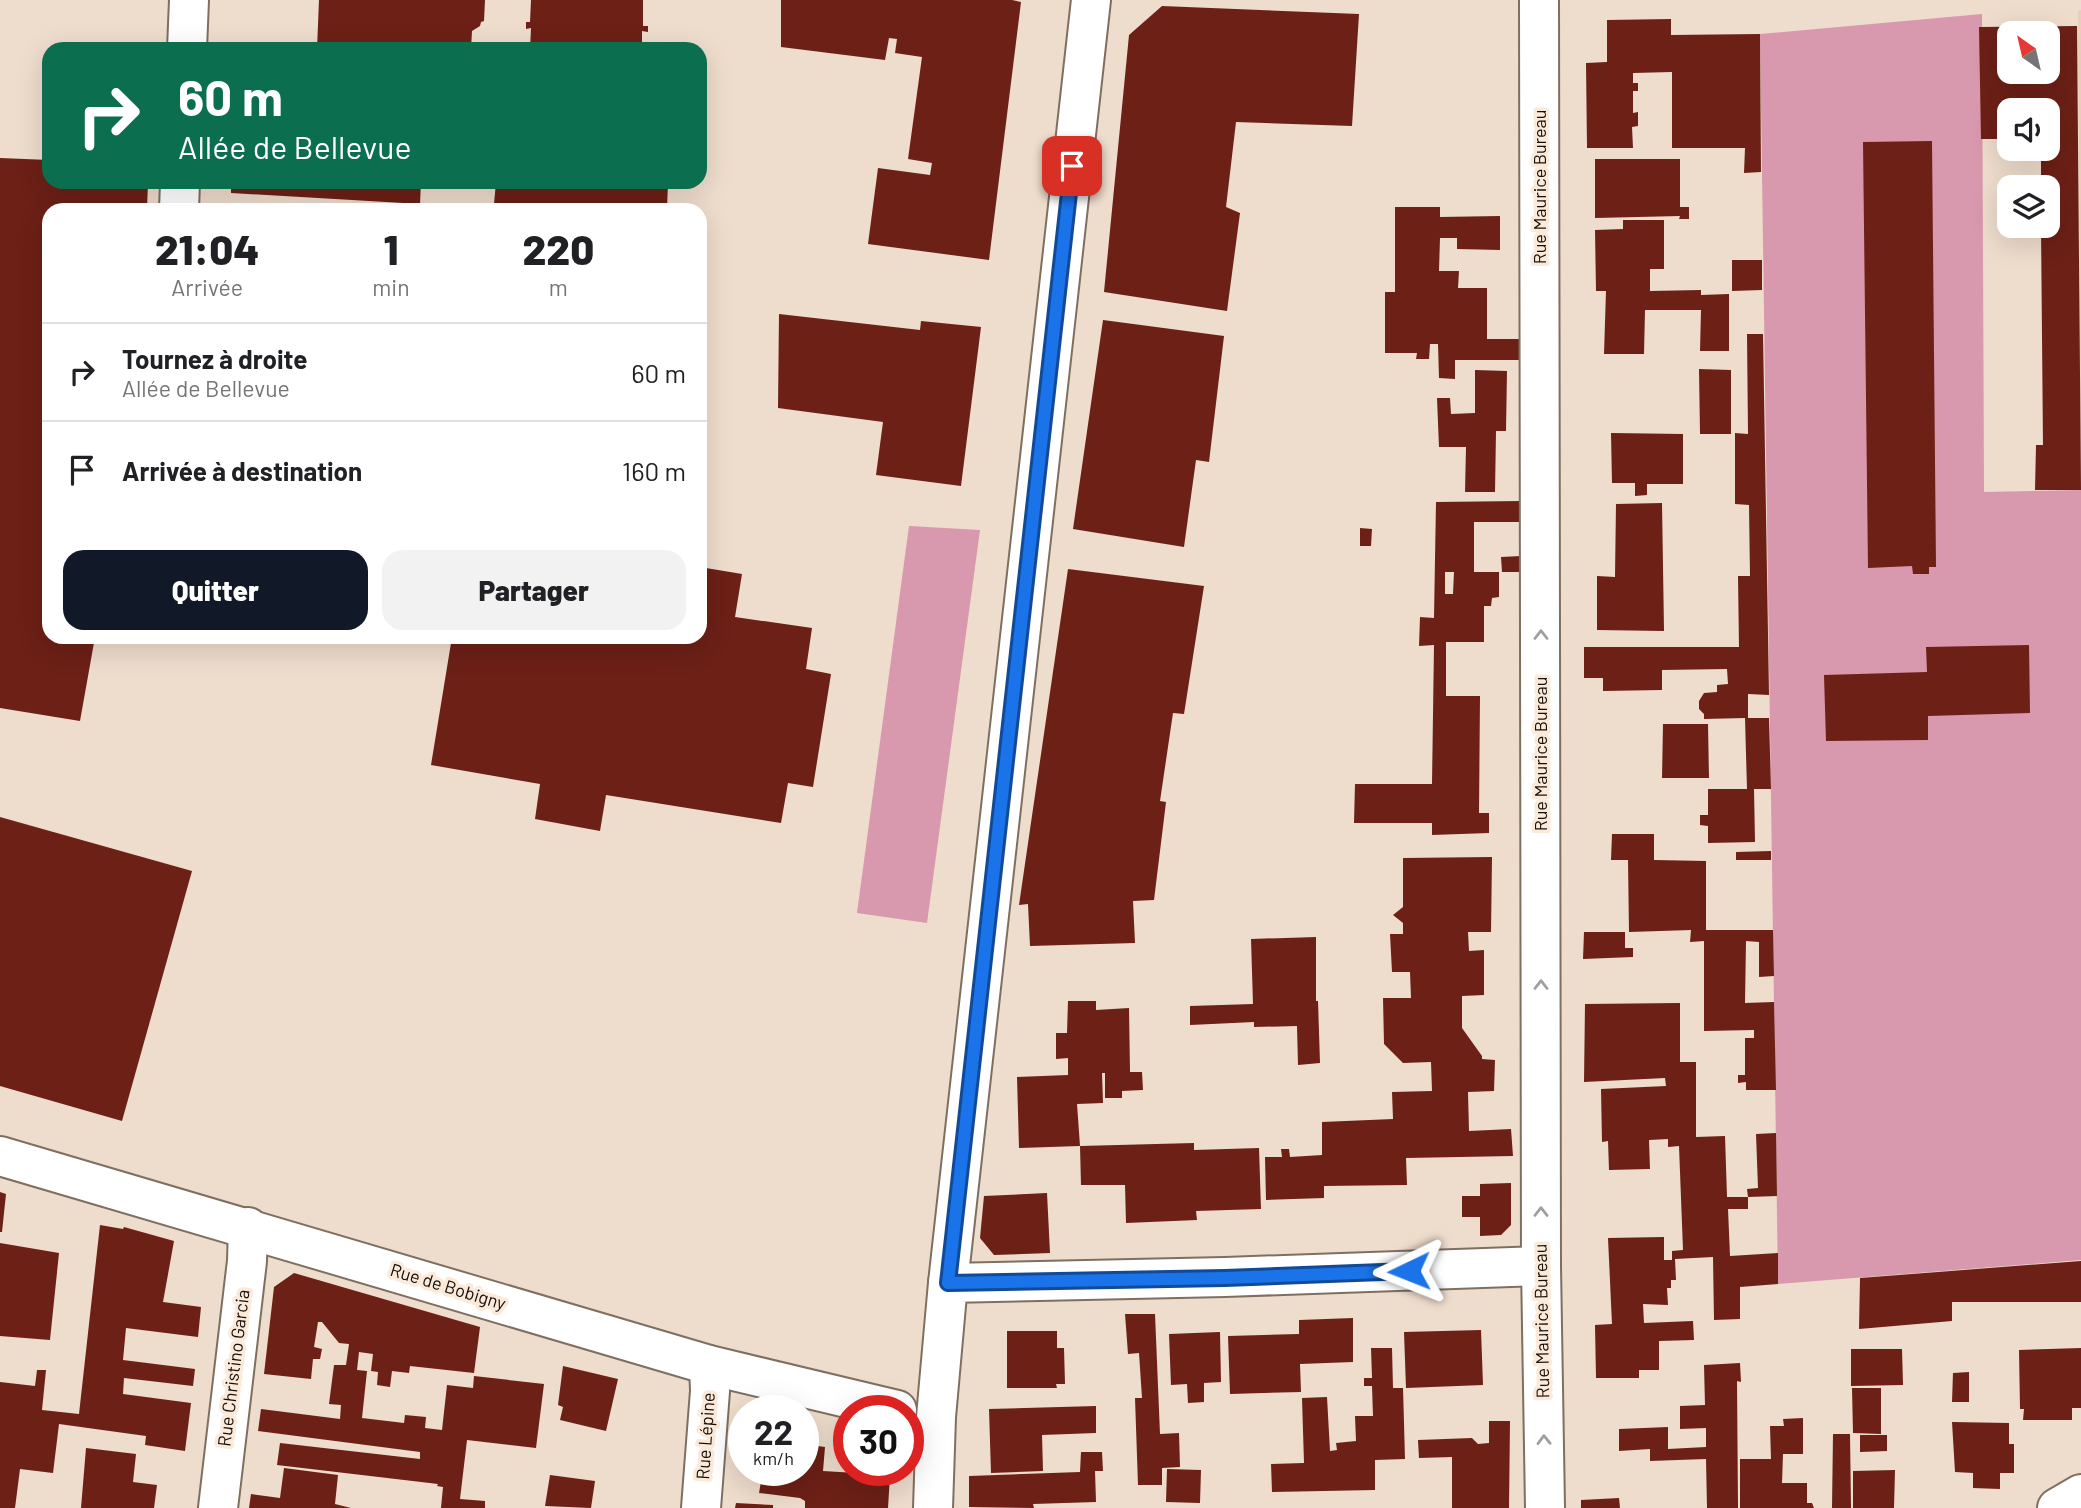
<!DOCTYPE html>
<html lang="fr">
<meta charset="utf-8">
<style>
body{margin:0;font-family:Barlow,sans-serif;background:#f2f2f2;color:#202124;height:100vh;display:flex;flex-direction:column;font-size:26px;white-space:nowrap}
*{box-sizing:border-box;margin:0}
p{font-size:23px;color:#757577}
.icon{flex:none;width:38px;height:38px;fill:none;stroke:currentColor;stroke-width:2;stroke-linecap:round;stroke-linejoin:round}
.map{position:relative;flex:1;overflow:hidden}
.panel{position:absolute;left:42px;top:203px;width:665px;height:441px;display:flex;flex-direction:column;background:#fff;border-radius:21px;box-shadow:0 7px 28px #0002}
.panel>*{flex:none}
.guide{position:absolute;left:42px;top:42px;width:665px;height:147px;border-radius:21px;box-shadow:0 7px 28px #0002;background:#0b6e4f;color:#fff;overflow:hidden}
.needle{width:46px;rotate:326deg}
.buttons{position:absolute;left:1997px;top:21px;display:grid;gap:14px}
.buttons a{display:grid;place-items:center;width:63px;height:63px;border-radius:14px;background:#fff;box-shadow:0 7px 28px #0002;font-size:35px}
.speed{position:absolute;left:728px;top:1395px;display:flex;gap:14px;font-size:35px;font-weight:700;text-align:center}
.speed>*{display:grid;place-content:center;width:91px;height:91px;border-radius:50%;background:#fff;box-shadow:0 7px 28px #0002;line-height:1}
.speed small{font-size:18px;font-weight:400}
.speed .limit{border:10px solid #d22;background:#fff;color:#111}
.pin{position:absolute;display:grid;place-items:center;width:60px;height:60px;color:#fff;margin:-30px;border-radius:14px;box-shadow:0 4px 10px #0006}
.me{position:absolute;width:77px;margin:-38px;rotate:268deg;stroke-linejoin:round;filter:drop-shadow(0 0 5px #0008)}
.turn{display:flex;align-items:center;gap:24px;height:147px;padding:0 21px;font-size:32px}
.turn .icon{width:91px;height:91px;stroke-width:2.5}
.turn b{display:block;font-size:49px;line-height:60px}
.eta{display:flex;justify-content:space-evenly;align-items:center;height:119px;text-align:center}
.eta b{font-size:42px;font-weight:800;line-height:49px}
.button{display:flex;gap:14px;margin-top:auto;padding:14px 21px}
.button a{flex:1;height:80px;border-radius:21px;background:#111827;color:#fff;font-size:28px;font-weight:800;line-height:80px;text-align:center}
.button a+a{background:#f2f2f2;color:#202124}
ul{padding:0;list-style:none}
li{display:flex;align-items:center;gap:21px;height:98px;padding:0 21px;border-top:2px solid #e0e0e0}
li div{flex:1}
li b{display:block;font-size:26px}
li em{font-style:normal}
.map>svg:first-child{display:block}
</style>
<div class="map">
<svg width="2081" height="1508" viewBox="0 0 2081 1508">
<rect width="100%" height="100%" fill="#eedccc"/>
<!-- built -->
<path fill="#e7cfba" d="M2081,10V501L2078,11Z"/>
<!-- green -->
<g fill="#d898ad">
<path d="M1982,14L1984,492L2081,490V1260L1778,1284L1760,34Z"/>
<path d="M909,526L980,530L927,923L857,913Z"/>
</g>
<!-- building -->
<g fill="#6c2016" fill-rule="evenodd">
<path d="M319,0H485L484,21L481,22L480,26L472,31L471,49H317Z"/>
<path d="M531,0H643V26H648V32L642,31V49H530L531,28L526,29V22H530Z"/>
<path d="M781,0H1012L1021,2L989,260L868,244L878,168L930,175L932,163L908,159L922,57L895,53L897,39L889,38L885,60L781,47Z"/>
<path d="M1162,6L1359,14L1352,126L1236,122L1226,207L1240,213L1227,311L1104,292L1129,35Z"/>
<path d="M1671,19V35L1760,34L1761,172L1744,173L1745,148H1672V72L1633,73V83H1638V91H1633V113L1638,112V126L1632,127L1633,148H1587L1586,63L1607,62V20Z"/>
<path d="M2077,26L2081,490H2035L2036,445H2043L2041,226H2048V187H2041V149H2048V110H2009V139H1981L1979,27ZM2009,33H2048V72H2009Z"/>
<path d="M1932,141L1936,567H1929V574H1913L1912,566L1868,568L1863,142Z"/>
<path d="M0,158L49,160V182H148L147,210H49V637H95L80,721L0,708Z"/>
<path d="M1595,159H1680V207H1689V219H1679L1680,216L1595,218Z"/>
<path d="M231,182H421L420,204L231,193Z"/>
<path d="M496,182H668L667,210H496V204H494Z"/>
<path d="M1395,207H1440V217L1500,216V250L1457,249V238H1440L1439,271H1459L1458,288H1487V339H1521V360H1455V379L1439,378L1438,344H1430L1429,359H1416L1417,353H1385V292H1395Z"/>
<path d="M1623,220H1664V269H1650V291L1701,290V295L1729,294V351H1700L1701,310H1645L1644,354H1604L1606,291H1596L1595,230L1623,229Z"/>
<path d="M1732,260H1762V290L1732,291Z"/>
<path d="M779,314L920,330L921,321L981,327L961,486L876,475L883,422L778,408Z"/>
<path d="M1103,320L1224,336L1209,462L1196,460L1184,547L1073,529Z"/>
<path d="M1747,334H1763L1769,695L1748,694V718H1769L1771,789H1754L1755,842L1708,843V826L1700,825V815H1708V789H1747L1745,718L1704,719V714L1699,709V701L1704,693L1717,692V685L1728,684L1727,669L1662,670V690L1603,691V678H1584V647H1739L1738,576H1750L1749,505L1735,504V433L1748,434Z"/>
<path d="M1699,369L1731,370V434H1700Z"/>
<path d="M1475,370L1507,371L1506,431H1496L1495,492H1465L1466,447H1439L1437,398H1450L1451,414L1475,413Z"/>
<path d="M1611,433L1683,434V484H1647V495L1635,496V483H1612Z"/>
<path d="M1521,501V522H1474V572H1499V597L1492,598L1491,606H1484V642H1446V696H1480L1479,813H1489V833L1432,835V823H1354L1355,784H1432L1434,645L1419,646L1420,617L1434,618L1436,502ZM1445,572H1454L1453,594H1445Z"/>
<path d="M1662,503L1664,631L1597,630V576L1615,577L1616,504Z"/>
<path d="M1360,528L1372,529L1371,546H1360Z"/>
<path d="M1521,556V572H1502L1501,557Z"/>
<path d="M700,567L742,574L735,617L812,628L806,669L831,674L813,787L788,783L781,823L606,795L600,831L535,819L540,784L431,765L452,637H700Z"/>
<path d="M1068,569L1204,586L1184,714L1173,713L1160,801L1166,802L1154,900L1133,901L1135,943L1030,946L1028,904L1019,905Z"/>
<path d="M2029,645L2030,713L1928,716V740L1826,741L1824,675L1927,672L1926,647Z"/>
<path d="M1663,724H1708L1709,778H1662Z"/>
<path d="M0,817L192,871L122,1121L0,1086Z"/>
<path d="M1612,834H1654V860L1706,861V930H1773L1774,976L1759,977V942L1746,941L1745,1003L1774,1002L1776,1090H1746V1082L1738,1083V1075H1745V1038H1754V1030L1704,1031V941L1690,942L1691,930L1629,932L1628,860H1611Z"/>
<path d="M1771,851V860H1736V852Z"/>
<path d="M1492,857L1491,932H1468L1469,951L1484,950V995L1462,996V1028L1482,1056V1059L1495,1060L1494,1091L1468,1092L1469,1131L1511,1129L1513,1156L1406,1158L1407,1185L1324,1186V1198L1266,1200L1265,1157H1282L1281,1149H1289L1290,1157L1322,1155V1122L1393,1119L1392,1092L1432,1091L1431,1062L1403,1063L1384,1044L1383,998H1411L1410,972H1392L1390,934H1403V923L1393,915L1403,907V858Z"/>
<path d="M1584,932H1625V948H1633V957L1583,959Z"/>
<path d="M1316,937V1001H1318L1320,1063L1298,1065L1297,1026L1254,1027V1022L1190,1025V1006L1253,1004L1251,939Z"/>
<path d="M1068,1001H1096V1010L1129,1008L1130,1072H1142L1143,1090L1122,1091V1098H1105V1073H1102L1103,1103L1077,1104L1080,1146L1194,1143V1150L1259,1148L1261,1209L1196,1211L1197,1220L1126,1223L1125,1185H1081L1080,1146L1019,1148L1017,1077L1068,1075V1058L1056,1059V1033H1067Z"/>
<path d="M1680,1003V1062H1696V1137L1725,1136L1727,1197H1748L1747,1189L1758,1188L1756,1134L1776,1133L1777,1196L1748,1197V1209H1728L1730,1256L1778,1253V1284L1740,1287V1319L1714,1320L1713,1257L1675,1259L1676,1280H1671V1288H1667L1668,1305L1643,1304L1644,1323L1693,1321L1694,1340L1659,1341V1370H1639V1378H1596L1595,1325L1612,1324L1608,1238L1664,1237V1260H1672V1251L1683,1250L1679,1146L1668,1147V1139L1649,1140L1650,1169L1609,1170L1608,1141L1602,1142L1601,1089L1666,1086L1665,1078L1584,1082L1585,1004Z"/>
<path d="M1511,1183V1225L1501,1235L1480,1236V1217H1462V1196H1480V1184Z"/>
<path d="M0,1192L6,1194L2,1232H0Z"/>
<path d="M1047,1193L1050,1253L994,1255L980,1238L984,1196Z"/>
<path d="M100,1225L123,1229L124,1227L174,1241L163,1302L201,1307L198,1337L126,1328L123,1360L195,1369L193,1386L124,1378L123,1394L191,1403L185,1451L145,1445L146,1436L59,1424L53,1473L20,1469L15,1508H0V1382L35,1386L37,1370H46L42,1410L79,1414Z"/>
<path d="M0,1243L59,1253L50,1340L0,1336Z"/>
<path d="M2081,1261V1302H1952V1321L1859,1329L1860,1278Z"/>
<path d="M294,1273L480,1327L474,1373L410,1366L409,1373L392,1371L390,1387L377,1385L378,1372L371,1371L373,1354L359,1352L357,1370L367,1371L362,1418L404,1423L405,1415L426,1417L425,1428L442,1430L447,1385L473,1388L474,1376L544,1384L536,1448L467,1440L460,1499L485,1501V1508H441L443,1487L437,1486L438,1484L277,1465L280,1443L420,1459V1452L258,1431L261,1409L340,1419L341,1405L329,1404L334,1365H346L349,1344L339,1343L322,1322H318L314,1347L322,1349L320,1359H313L311,1379L264,1374L274,1287Z"/>
<path d="M1125,1314H1155L1160,1434L1179,1433L1180,1467L1162,1468V1485H1138L1135,1398H1142L1139,1353L1128,1354Z"/>
<path d="M1353,1318V1362L1300,1364L1301,1392L1230,1394L1228,1336L1299,1334V1320Z"/>
<path d="M1481,1330L1483,1385L1406,1388L1404,1332Z"/>
<path d="M1007,1331H1057V1348H1064L1065,1384H1056L1057,1388H1007Z"/>
<path d="M1220,1332L1221,1382L1204,1383V1402L1188,1403L1187,1384L1171,1385L1169,1334Z"/>
<path d="M1371,1348H1392L1393,1388H1403L1405,1459L1375,1460V1490L1272,1492L1271,1464L1304,1463L1302,1398L1327,1397L1330,1451L1337,1450L1336,1443L1356,1441L1355,1416H1373L1372,1386H1364V1378H1372Z"/>
<path d="M2081,1348V1408H2072V1420H2023L2024,1409H2020L2019,1350Z"/>
<path d="M1851,1349H1902L1903,1385L1851,1386Z"/>
<path d="M1740,1363L1741,1382L1737,1381L1738,1508H1707L1706,1459L1650,1461V1449L1619,1451V1429L1668,1427V1449L1706,1447V1428L1680,1429V1406L1705,1405L1704,1365Z"/>
<path d="M563,1366L618,1379L606,1431L560,1420L563,1407L558,1405Z"/>
<path d="M1969,1372V1402H1952L1953,1373Z"/>
<path d="M1852,1388H1881V1434L1853,1433Z"/>
<path d="M1096,1406V1433L1042,1435L1043,1471L991,1473L989,1409Z"/>
<path d="M1803,1418V1454H1783L1782,1483H1807V1503H1812L1814,1508H1740V1459H1771L1770,1426H1784L1783,1419Z"/>
<path d="M1489,1421H1510L1509,1508H1452V1457L1419,1458L1418,1440L1472,1438L1478,1444L1489,1443Z"/>
<path d="M1952,1422L2009,1423V1444H2014V1473H2000V1489L1973,1488V1473L1955,1472Z"/>
<path d="M1833,1434H1850L1851,1508H1832Z"/>
<path d="M1860,1435H1887V1451L1860,1452Z"/>
<path d="M803,1444L825,1447L823,1471L890,1475L888,1508H805V1501L800,1498L759,1493L763,1470H803Z"/>
<path d="M86,1448L136,1454L133,1482L157,1485L154,1508H81Z"/>
<path d="M1081,1452H1102L1103,1471H1095L1096,1502L1033,1504L1034,1508L969,1507V1476L1080,1472Z"/>
<path d="M284,1468L338,1475L335,1504L351,1508H249L251,1494L280,1498Z"/>
<path d="M1167,1469L1201,1470L1200,1503L1166,1502Z"/>
<path d="M1895,1470L1894,1508H1853V1471Z"/>
<path d="M550,1475L595,1481L591,1508L545,1506Z"/>
<path d="M1619,1498L1620,1508H1581V1500Z"/>
<path d="M736,1503L773,1505V1508H735Z"/>
</g>
<g fill="none" stroke-linecap="round" stroke-linejoin="round">
<defs>
<g id="minor">
<path d="M1539,0L1541,1266L1545,1508"/>
<path d="M187,49L189,0"/>
<path d="M179,210L180,182"/>
<path d="M0,1156L709,1365L897,1410"/>
<path d="M948,1283L1091,0"/>
<path d="M218,1508L247,1261L248,1227"/>
<path d="M701,1508L710,1391L709,1365"/>
<path d="M933,1508L936,1417L948,1283L1225,1277L1541,1266"/>
<path d="M2057,1508L2081,1494"/>
</g>
</defs>
<!-- minor casing -->
<use href="#minor" stroke="#7f6f61" stroke-width="42"/>
<!-- minor -->
<use href="#minor" stroke="#fff" stroke-width="38"/>
</g>
<!-- one-way arrows -->
<defs><path id="oneway-chevron" d="M-2-3.5L2.5 0L-2 3.5" fill="none" stroke-width="1.6" stroke-linecap="round" stroke-linejoin="round" transform="scale(1.75)"/></defs>
<g stroke="#a19f9d">
<use href="#oneway-chevron" transform="translate(1541 635) rotate(-90)"/>
<use href="#oneway-chevron" transform="translate(1541 985) rotate(-90)"/>
<use href="#oneway-chevron" transform="translate(1541 1212) rotate(-90)"/>
<use href="#oneway-chevron" transform="translate(1544 1440) rotate(-91)"/>
</g>
<g fill="none" stroke-linecap="round" stroke-linejoin="round">
<defs>
<path id="route" d="M1072,166L948,1283L1225,1278L1409,1271"/>
</defs>
<!-- route casing -->
<use href="#route" stroke="#114b97" stroke-width="18"/>
<!-- route -->
<use href="#route" stroke="#1a73e8" stroke-width="12"/>
</g>
<g text-anchor="middle" stroke-width="7" stroke-linejoin="round" paint-order="stroke">
<!-- street labels -->
<g font-size="18" fill="#150f09" stroke="#fbe9d9">
<text transform="translate(1540 187) rotate(-90)" y="6">Rue Maurice Bureau</text>
<text transform="translate(1541 754) rotate(-90)" y="6">Rue Maurice Bureau</text>
<text transform="translate(448 1287) rotate(17)" y="6">Rue de Bobigny</text>
<text transform="translate(1542 1321) rotate(-91)" y="6">Rue Maurice Bureau</text>
<text transform="translate(234 1368) rotate(-83)" y="6">Rue Christino Garcia</text>
<text transform="translate(706 1436) rotate(-86)" y="6">Rue Lépine</text>
</g>
</g>
</svg>
<div class="buttons">
<a><svg class="needle" viewBox="-14 -14 28 28"><path d="M0-13l5 13h-10z" fill="#e53935"/><path d="M0 13l5-13h-10z" fill="#757577"/></svg></a>
<a><svg class="icon" aria-label="sound" viewBox="0 0 24 24"><path d="M4 9h4l5-4v14l-5-4H4zM17 9q2 3 0 6"/></svg></a>
<a><svg class="icon" aria-label="layers" viewBox="0 0 24 24"><path d="M12 4l9 5-9 5-9-5zM3 14l9 5 9-5"/></svg></a>
</div>
<div class="speed"><div>22<small>km/h</small></div><div class="limit">30</div></div>
<div class="pin" style="left:1072px;top:166px;background:#d93025"><svg class="icon" aria-label="arrive" viewBox="0 0 24 24"><path d="M6 21V4h12l-3 4 3 4H6"/></svg></div>
<svg class="me" style="left:1409px;top:1271px" viewBox="-20 -20 40 40"><path d="M0-17L14 15 0 8-14 15z" fill="#1a73e8" stroke="#fff" stroke-width="4"/></svg>
<div class="guide">
<div class="turn"><svg class="icon" aria-label="right" viewBox="0 0 24 24"><path d="M7 20v-9h11M14 6l5 5-5 5"/></svg><div><b>60 m</b>Allée de Bellevue</div></div>
</div>
<section class="panel">
<div class="eta">
<div><b>21:04</b><p>Arrivée</p></div>
<div><b>1</b><p>min</p></div>
<div><b>220</b><p>m</p></div>
</div>
<ul>
<li><svg class="icon" aria-label="right" viewBox="0 0 24 24"><path d="M7 20v-9h11M14 6l5 5-5 5"/></svg><div><b>Tournez à droite</b><p>Allée de Bellevue</p></div><em>60 m</em></li>
<li><svg class="icon" aria-label="arrive" viewBox="0 0 24 24"><path d="M6 21V4h12l-3 4 3 4H6"/></svg><div><b>Arrivée à destination</b></div><em>160 m</em></li>
</ul>
<div class="button"><a>Quitter</a><a>Partager</a></div>
</section>
</div>
